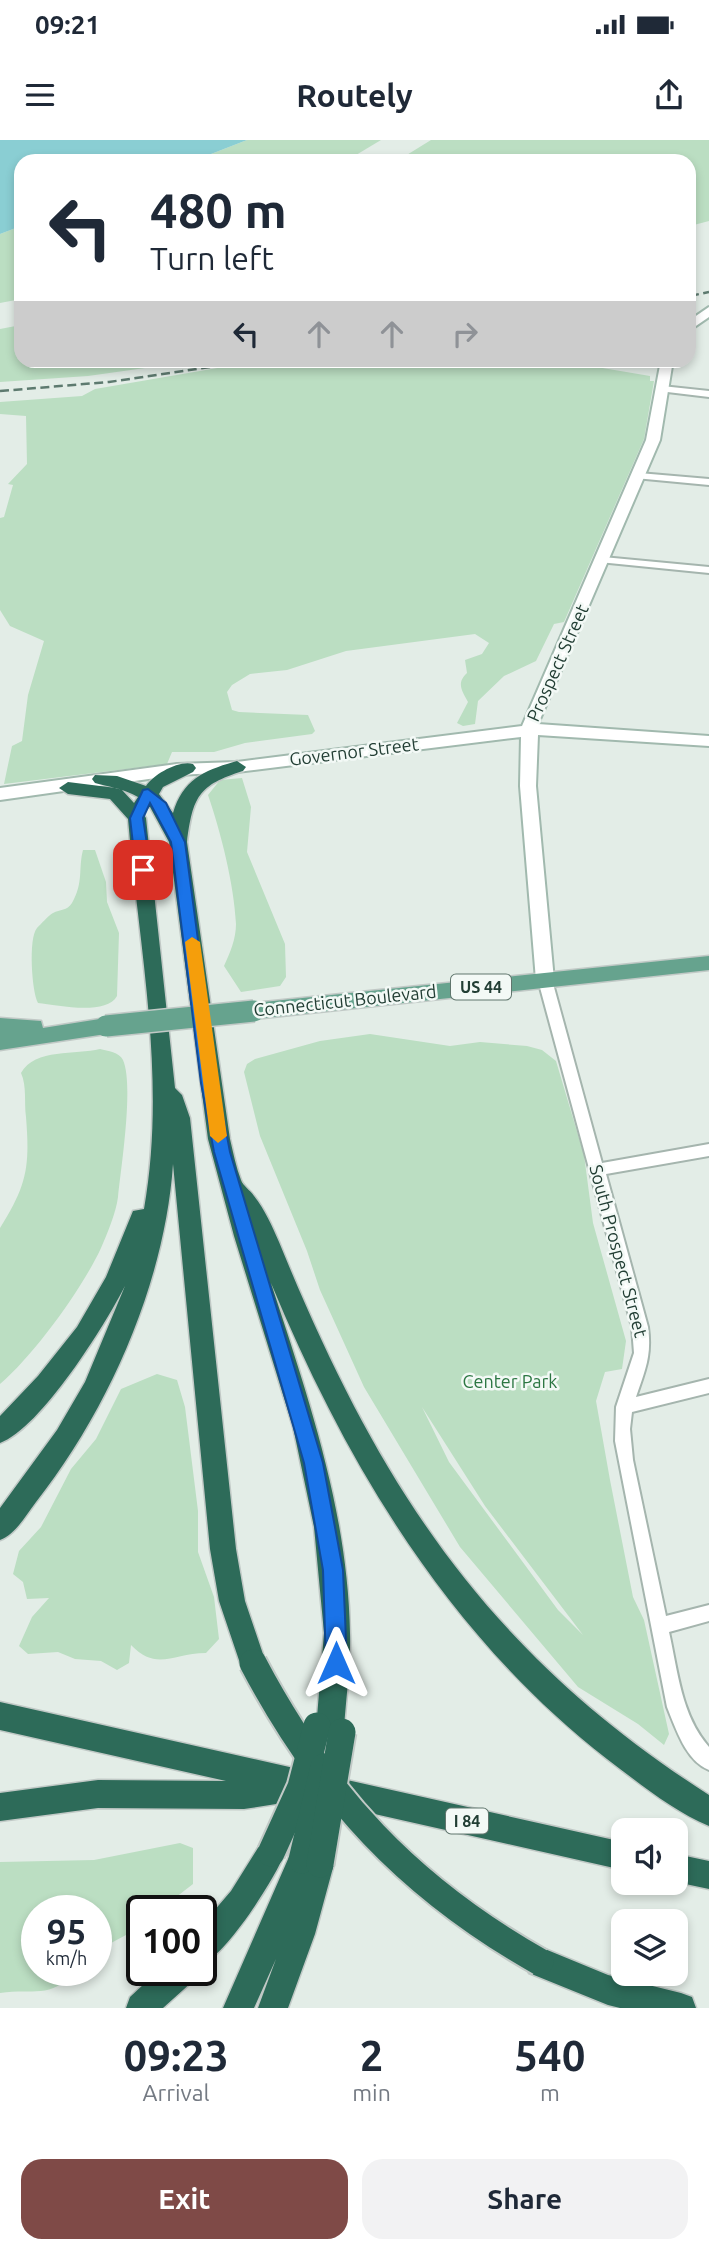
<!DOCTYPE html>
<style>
body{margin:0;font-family:Ubuntu,sans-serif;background:#f2f2f3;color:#1f2937;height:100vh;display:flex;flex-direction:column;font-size:26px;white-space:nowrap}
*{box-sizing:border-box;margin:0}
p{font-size:23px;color:#747a83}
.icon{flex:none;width:38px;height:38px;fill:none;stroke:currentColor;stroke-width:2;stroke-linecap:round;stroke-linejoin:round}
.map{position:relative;height:1868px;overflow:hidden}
.drawer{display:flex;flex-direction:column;background:#fff;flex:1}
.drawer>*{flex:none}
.banner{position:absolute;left:14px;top:14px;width:682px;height:214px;border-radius:21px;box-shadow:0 4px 10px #0003;background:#fff;color:#1f2937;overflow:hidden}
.tools{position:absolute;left:611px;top:1678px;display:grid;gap:14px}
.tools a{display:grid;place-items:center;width:77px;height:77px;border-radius:14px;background:#fff;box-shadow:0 4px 10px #0003;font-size:35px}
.speed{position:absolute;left:21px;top:1755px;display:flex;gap:14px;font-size:35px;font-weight:700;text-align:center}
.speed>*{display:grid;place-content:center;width:91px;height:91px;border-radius:50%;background:#fff;box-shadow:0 4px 10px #0003;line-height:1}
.speed small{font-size:18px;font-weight:400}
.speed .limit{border:4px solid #111;border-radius:10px;background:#fff;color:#111}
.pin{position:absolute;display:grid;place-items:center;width:60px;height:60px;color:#fff;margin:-30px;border-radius:14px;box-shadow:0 4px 10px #0006}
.me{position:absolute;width:77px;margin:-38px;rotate:0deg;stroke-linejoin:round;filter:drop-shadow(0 0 5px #0008)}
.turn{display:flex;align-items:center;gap:24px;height:147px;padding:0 21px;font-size:32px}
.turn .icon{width:91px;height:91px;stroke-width:2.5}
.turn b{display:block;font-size:49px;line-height:60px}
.lanes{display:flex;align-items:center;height:66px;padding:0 21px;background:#0003;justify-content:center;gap:35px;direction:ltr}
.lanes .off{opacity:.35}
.eta{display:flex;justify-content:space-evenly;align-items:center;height:119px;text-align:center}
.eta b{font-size:42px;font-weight:600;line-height:49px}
.cta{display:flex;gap:14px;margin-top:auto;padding:14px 21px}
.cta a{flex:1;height:80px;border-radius:21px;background:#7f4a47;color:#fff;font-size:28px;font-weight:600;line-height:80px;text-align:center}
.cta a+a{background:#f2f2f3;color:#1f2937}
.status{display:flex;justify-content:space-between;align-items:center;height:49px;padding:0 35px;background:#fff;direction:ltr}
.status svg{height:19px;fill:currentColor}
header{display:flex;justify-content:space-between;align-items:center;height:91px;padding:0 21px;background:#fff;font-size:32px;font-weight:600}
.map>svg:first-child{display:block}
</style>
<div class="status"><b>09:21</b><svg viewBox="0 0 49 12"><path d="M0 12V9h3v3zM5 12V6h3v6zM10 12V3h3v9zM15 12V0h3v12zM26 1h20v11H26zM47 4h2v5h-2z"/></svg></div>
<header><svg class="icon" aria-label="menu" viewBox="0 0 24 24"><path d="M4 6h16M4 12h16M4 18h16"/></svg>Routely<svg class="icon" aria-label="share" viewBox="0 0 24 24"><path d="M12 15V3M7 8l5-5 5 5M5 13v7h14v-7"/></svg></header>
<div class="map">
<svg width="709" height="1868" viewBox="0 0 709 1868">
<rect width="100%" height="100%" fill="#e3ede7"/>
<!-- green -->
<g fill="#bbdec2" fill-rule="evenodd">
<path d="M247,0H381L346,21H193Z"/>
<path d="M431,0H709V81L690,86V21H397Z"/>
<path d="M21,86V159L0,163V94Z"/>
<path d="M21,185V220L195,221L88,236L0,242V189Z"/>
<path d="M286,221L555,220L650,236V241H654L644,299L564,482L554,484L536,521L504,536L478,561L475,584L463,586L457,583L468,562C462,551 456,543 467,533L465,520L482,514L489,503L475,494L346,511L287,530L250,534L232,545L227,552L232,570L239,572L308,575L315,591L312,594L245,603L214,612H172L167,624L4,644L12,606L22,601L28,555L44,501L10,486L0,470V378L4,377L13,345L8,344L27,324L26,276L0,274V262L82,256L95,249L229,226Z"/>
<path d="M242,638L251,667L247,712L285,804L286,837L280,846L241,852L224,826C230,813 236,799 236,784C234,744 221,693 208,655L220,640Z"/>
<path d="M83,710H95L106,742L107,762L119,793L117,856C106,876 57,865 38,863C32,853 28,798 37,788C41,784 48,776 53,773C60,769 67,771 72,763C84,742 78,729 83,710Z"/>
<path d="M370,894L450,906L480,902L527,906L542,910L556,921L584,1015L593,1083L626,1201L622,1229L605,1232L596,1261L610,1340L633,1457L644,1480L669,1594L664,1605L638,1584L578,1547L460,1407L364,1247L320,1150L307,1111L260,996L244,932L247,924L255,919L320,901ZM422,1267L485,1366L583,1495L558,1470L449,1322Z"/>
<path d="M100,909C108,911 119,912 123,920C134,945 121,1027 118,1057C116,1073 107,1094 101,1108C82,1149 34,1215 0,1244V1088C27,1045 30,1027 26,977C24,963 27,946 21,933C35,908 76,915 100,909Z"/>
<path d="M157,1234L177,1240L185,1267L198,1371V1412L214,1457L219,1499L206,1513C173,1513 157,1532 131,1505L129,1523L117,1530L101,1521L75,1519L58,1512L28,1514L19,1506L32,1477L49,1458L27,1459L23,1442L13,1434L19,1411L41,1387L71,1329L96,1299L121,1249Z"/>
<path d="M180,1703L193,1708V1744L158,1771H142L141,1787L96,1811V1771H37V1830L77,1831C48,1860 35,1848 0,1853V1722L94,1720Z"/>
</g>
<!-- water -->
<path fill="#8aced3" d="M0,0H247L193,21H21V86L0,94Z"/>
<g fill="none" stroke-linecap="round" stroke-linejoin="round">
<defs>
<g id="street">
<path d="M662,246L709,251V257L659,251L657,249Z"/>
<path d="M639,333L709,339V345L635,338V334Z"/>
<path d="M603,417L709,427V433L599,422L598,420Z"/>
<path d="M545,835L552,840L602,1023L709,1004V1016L606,1034L648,1187C652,1216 645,1230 636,1257L709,1239V1253L632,1272L630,1289L633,1320L666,1476L709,1465V1481L669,1492C678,1532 681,1575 709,1607V1630C686,1621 676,1589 667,1567L615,1301L616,1267L634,1213L632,1187L538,840Z"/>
</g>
<g id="secondary">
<path d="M709,167V177L690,190V180Z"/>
<path d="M661,220H673L660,300L538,584L709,596V606L538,595L536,646L554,840L552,845H538L536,840L520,646L521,597L237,632L177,635L0,660V648L177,624L237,622L522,586L646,300Z"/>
</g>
<g id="primary">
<path d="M709,816V830L254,879L247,876L244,871L247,866L254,863Z"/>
<path d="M0,878L41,881L43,888L106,878L113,881L116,886L113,891L106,894L0,910V894H3H0Z"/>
</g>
<g id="highway">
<path d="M237,621L246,627L243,631C198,645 193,657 187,702L230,999C233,1012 236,1027 241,1040C243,1046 250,1050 254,1056C265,1070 272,1086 279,1102C378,1345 485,1511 709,1655V1686C673,1671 639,1643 607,1619C449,1496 347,1326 271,1143C308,1257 348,1372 350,1493C351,1524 346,1557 344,1589L340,1599L330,1603L320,1599L316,1589L324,1493L314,1387L293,1287L234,1096L208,999L169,702L150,667L140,669L146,678L175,948L182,955L190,978L236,1409L245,1461L266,1523L263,1532L253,1536L243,1532L219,1461L210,1409L173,1024C165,1142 109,1269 36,1362C26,1375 16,1394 0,1400V1368L57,1290L85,1242L125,1146C105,1185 41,1288 0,1303V1276L38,1236L77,1187L106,1137L133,1071L144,1069C167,939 139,809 128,679L110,659L68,654L59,648L68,642L116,648L122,650L134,663L138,657C124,649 110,647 95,643L92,639L95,635L117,636L146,646C154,634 179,620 193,624L196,628L193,632L163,647L159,654L173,673C183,639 205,630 237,621Z"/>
<path d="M0,1562L623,1702V1730L308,1659L244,1669L98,1668L0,1681V1653L98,1640L226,1641L0,1590Z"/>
<path d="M271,1699L281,1703L285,1713C274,1740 227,1814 201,1825V1786L231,1751L261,1703Z"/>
<path d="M302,1706L313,1712L320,1710L330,1714L334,1724L315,1794L288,1868H258L276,1819L254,1868H223L292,1710Z"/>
<path d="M676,1714L709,1721V1749L676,1742Z"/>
<path d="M540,1807L608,1835L681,1853L692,1857L696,1868H620L608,1865L529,1833L525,1822L529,1811Z"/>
<path d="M159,1830H197L193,1841L163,1868H126L130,1857Z"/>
</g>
</defs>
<!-- street casing -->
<use href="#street" stroke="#a5b5ae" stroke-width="4"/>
<!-- secondary casing -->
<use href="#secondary" stroke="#a1b9ae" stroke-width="4"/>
<!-- primary casing -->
<use href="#primary" stroke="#c1c9c6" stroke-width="3"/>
<!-- highway casing -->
<use href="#highway" stroke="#c1c9c6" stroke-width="3"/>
<!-- street -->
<use href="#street" fill="#fff" fill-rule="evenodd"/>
<!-- secondary -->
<use href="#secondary" fill="#fff" fill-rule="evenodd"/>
<!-- primary -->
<use href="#primary" fill="#66a38e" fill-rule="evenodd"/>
<!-- highway -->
<use href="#highway" fill="#2d6b59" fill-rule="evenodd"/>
<!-- rail -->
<g stroke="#5d7a6f" stroke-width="2.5" stroke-dasharray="9 4.5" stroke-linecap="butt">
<path d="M690,156L709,152"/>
<path d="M0,251L109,242L257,220"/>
</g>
<defs>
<path id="primary-bridge" d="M106,886L254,871"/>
<g id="highway-bridge">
<path d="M253,1523C323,1656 409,1748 540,1822"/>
<path d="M271,1713L301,1647L317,1586"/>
<path d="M302,1720L324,1627"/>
<path d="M320,1724L342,1592"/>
</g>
</defs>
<!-- primary-bridge casing -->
<use href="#primary-bridge" stroke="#c1c9c6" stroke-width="24" stroke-linecap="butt"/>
<!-- highway-bridge casing -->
<use href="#highway-bridge" stroke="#c1c9c6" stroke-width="31" stroke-linecap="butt"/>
<!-- primary-bridge -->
<use href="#primary-bridge" stroke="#66a38e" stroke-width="21"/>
<!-- highway-bridge -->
<use href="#highway-bridge" stroke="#2d6b59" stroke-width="27"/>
</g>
<!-- route -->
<path fill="#1a73e8" stroke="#114b97" stroke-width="2" d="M148,649L166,663L185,702L217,943L230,1012L323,1323L343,1430L347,1523L344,1530L336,1533L329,1530L326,1523L323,1430L304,1323L214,1012L201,943L171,702L150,663L143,678L151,730L143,735L136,730L130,678L143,650Z"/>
<!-- slow -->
<path fill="#f59e0b" d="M192,797L200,802L227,996L218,1003L210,996L185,802Z"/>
<g text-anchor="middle" stroke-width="5" stroke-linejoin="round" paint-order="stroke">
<!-- shield labels -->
<g fill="#f3f9f6" stroke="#61766e" stroke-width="2">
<rect x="451" y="834.5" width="60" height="25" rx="5"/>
<rect x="446" y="1668.5" width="42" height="25" rx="5"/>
</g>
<g font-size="16" font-weight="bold" fill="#223e34">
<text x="481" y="853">US 44</text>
<text x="467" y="1687">I 84</text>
</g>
<!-- street labels -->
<g font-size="18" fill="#223e34" stroke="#f3f9f6">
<text transform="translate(558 523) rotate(-66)" y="6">Prospect Street</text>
<text transform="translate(354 612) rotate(-7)" y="6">Governor Street</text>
<text transform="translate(345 861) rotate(-6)" y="6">Connecticut Boulevard</text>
<text transform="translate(618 1111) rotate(75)" y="6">South Prospect Street</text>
</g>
<!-- park labels -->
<g font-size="18" fill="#2b7642" stroke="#f3f9f6">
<text x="510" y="1248">Center Park</text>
</g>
</g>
</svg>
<div class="tools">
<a><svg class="icon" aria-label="sound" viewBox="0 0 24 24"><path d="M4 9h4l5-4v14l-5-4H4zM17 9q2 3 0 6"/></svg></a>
<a><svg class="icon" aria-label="layers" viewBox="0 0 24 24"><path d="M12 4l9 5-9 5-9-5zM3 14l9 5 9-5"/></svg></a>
</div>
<div class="speed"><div>95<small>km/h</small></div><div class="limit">100</div></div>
<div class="pin" style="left:143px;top:730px;background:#d93025"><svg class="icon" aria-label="arrive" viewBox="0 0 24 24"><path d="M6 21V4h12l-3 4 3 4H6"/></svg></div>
<svg class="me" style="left:336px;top:1523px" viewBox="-20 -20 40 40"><path d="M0-17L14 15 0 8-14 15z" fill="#1a73e8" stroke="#fff" stroke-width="4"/></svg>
<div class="banner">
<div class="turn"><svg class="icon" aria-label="left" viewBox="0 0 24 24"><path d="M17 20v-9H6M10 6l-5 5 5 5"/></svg><div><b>480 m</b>Turn left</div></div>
<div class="lanes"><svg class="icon" aria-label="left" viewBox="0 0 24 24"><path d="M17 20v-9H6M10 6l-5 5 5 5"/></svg><svg class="icon off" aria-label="ahead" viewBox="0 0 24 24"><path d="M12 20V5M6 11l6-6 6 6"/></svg><svg class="icon off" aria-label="ahead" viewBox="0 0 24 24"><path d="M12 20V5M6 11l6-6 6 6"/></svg><svg class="icon off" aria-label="right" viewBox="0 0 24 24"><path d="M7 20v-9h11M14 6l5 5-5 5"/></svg></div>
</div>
</div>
<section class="drawer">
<div class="eta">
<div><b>09:23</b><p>Arrival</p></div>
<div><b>2</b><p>min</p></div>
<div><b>540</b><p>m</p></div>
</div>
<div class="cta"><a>Exit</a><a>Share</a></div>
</section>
